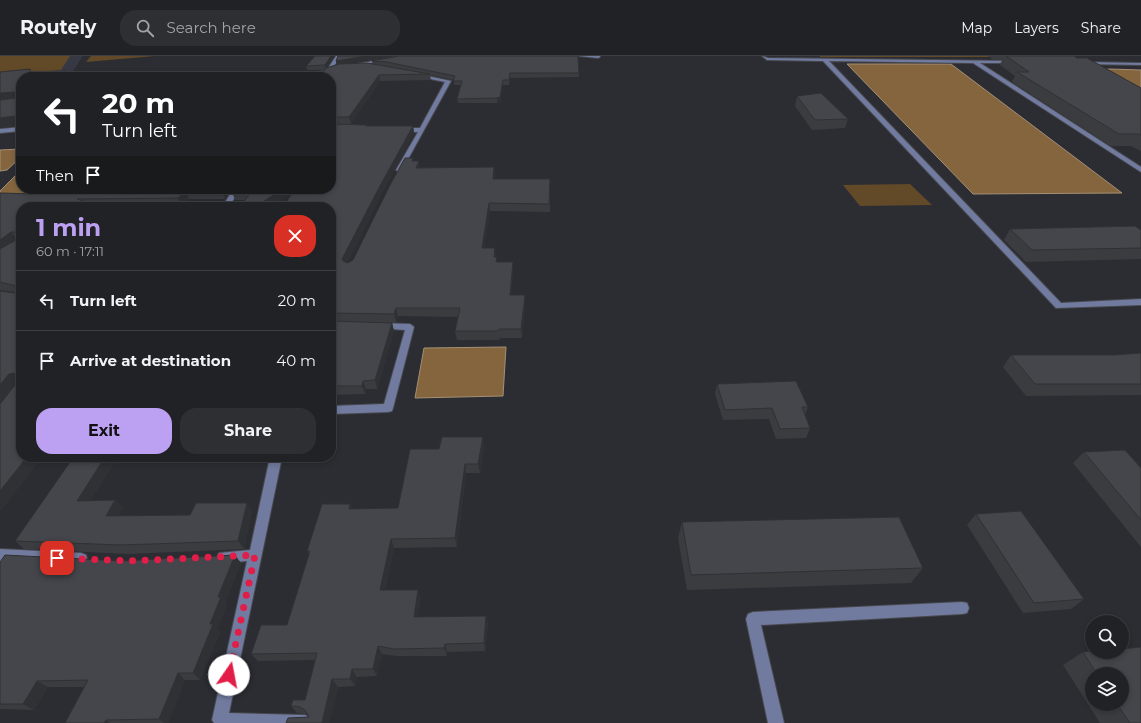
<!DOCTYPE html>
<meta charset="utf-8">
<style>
body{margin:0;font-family:Montserrat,sans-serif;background:#2d2f32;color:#f1f3f6;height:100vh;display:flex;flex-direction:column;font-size:15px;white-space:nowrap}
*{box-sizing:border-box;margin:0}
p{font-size:13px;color:#a2a4a7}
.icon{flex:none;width:22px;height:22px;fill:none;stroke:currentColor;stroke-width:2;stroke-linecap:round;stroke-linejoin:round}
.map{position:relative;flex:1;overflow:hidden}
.side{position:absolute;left:16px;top:146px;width:320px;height:260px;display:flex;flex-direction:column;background:#212226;border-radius:16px;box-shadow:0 2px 6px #0003,0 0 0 1px #3e3f43}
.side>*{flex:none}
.guide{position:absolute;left:16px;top:16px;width:320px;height:122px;border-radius:16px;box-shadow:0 2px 6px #0003,0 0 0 1px #3e3f43;background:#202124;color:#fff;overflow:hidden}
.fabs{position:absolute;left:1085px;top:559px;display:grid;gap:8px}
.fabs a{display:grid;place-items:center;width:44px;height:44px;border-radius:50%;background:#212226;box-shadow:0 2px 6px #0003,0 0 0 1px #3e3f43;font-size:20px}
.pin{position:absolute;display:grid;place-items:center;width:34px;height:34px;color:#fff;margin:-17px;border-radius:8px;box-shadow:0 2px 6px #0006}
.me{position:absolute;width:44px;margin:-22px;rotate:12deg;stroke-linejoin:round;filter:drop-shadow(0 0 3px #0008)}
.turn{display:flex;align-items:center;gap:14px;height:84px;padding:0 20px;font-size:18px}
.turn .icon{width:52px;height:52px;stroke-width:2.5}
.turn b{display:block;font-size:28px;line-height:34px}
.then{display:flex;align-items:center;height:38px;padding:0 20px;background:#0003;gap:8px;font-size:15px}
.round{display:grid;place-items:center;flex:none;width:42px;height:42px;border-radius:16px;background:#2d2f32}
.overview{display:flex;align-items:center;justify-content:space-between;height:68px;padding:0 20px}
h1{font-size:24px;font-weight:700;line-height:30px;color:#bca0f2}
.primary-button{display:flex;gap:8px;margin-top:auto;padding:8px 20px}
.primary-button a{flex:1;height:46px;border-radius:16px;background:#bca0f2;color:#111;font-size:16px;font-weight:700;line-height:46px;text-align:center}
.primary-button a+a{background:#2d2f32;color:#f1f3f6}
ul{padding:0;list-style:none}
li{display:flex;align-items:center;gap:12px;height:60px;padding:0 20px;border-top:1px solid #3e3f43}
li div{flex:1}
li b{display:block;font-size:15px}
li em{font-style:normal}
header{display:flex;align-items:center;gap:24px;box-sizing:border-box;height:56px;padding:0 20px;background:#212226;border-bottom:1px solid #3e3f43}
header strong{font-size:19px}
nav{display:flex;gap:22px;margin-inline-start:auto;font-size:14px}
.search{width:280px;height:36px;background:#2d2f32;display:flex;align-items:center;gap:10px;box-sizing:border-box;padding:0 14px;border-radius:16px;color:#a2a4a7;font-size:15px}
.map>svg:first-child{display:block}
</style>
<header>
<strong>Routely</strong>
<div class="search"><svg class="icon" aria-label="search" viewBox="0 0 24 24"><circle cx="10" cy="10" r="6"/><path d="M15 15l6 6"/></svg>Search here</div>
<nav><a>Map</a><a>Layers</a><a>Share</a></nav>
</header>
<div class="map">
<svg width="1141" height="667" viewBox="0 0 1141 667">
<rect width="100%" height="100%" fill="#2c2d33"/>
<!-- built -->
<path fill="#363944" d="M0,0H83L69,21H21Z"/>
<!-- green -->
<g fill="#624928">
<path d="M0,0H70L61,14L0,19Z"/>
<path d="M91,0H155L86,6Z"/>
<path d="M820,0H1074L1076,1H820Z"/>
<path d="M910,128L932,149L860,150L843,129Z"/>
</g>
<!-- water -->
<g fill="#84653e" stroke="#a58f75">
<path d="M847,8H951L1122,137L973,138Z"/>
<path d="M1110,13L1141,14V40L1096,14Z"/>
<path d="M21,93V101L7,114L0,115V94Z"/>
<path d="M19,116H21V133H59L0,140V135Z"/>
<path d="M506,291L503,340L415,342L424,292Z"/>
</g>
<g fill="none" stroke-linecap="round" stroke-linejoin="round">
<defs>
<g id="minor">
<path d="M336,0H340L331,16L327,21H323L324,18L279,21L326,15Z"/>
<path d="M403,0H414L352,10L350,9Z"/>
<path d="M579,0H600V1L598,2Z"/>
<path d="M762,0L768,2L1017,5L1015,7H980L1141,111V116L973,7L829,5L1061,247L1141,243V249L1056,252L823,5L767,4Z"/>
<path d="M1085,6L1141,7V9L1083,8Z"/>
<path d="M418,18L451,25L402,114L399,116L396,114L418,76H401L398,74L401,72H420L445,26L416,20Z"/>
<path d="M21,71V75L0,77V73Z"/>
<path d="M233,133H239C234,144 231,151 217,151L226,145Z"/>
<path d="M379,267L410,268L414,271L393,352L392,355L388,356L331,358V350L384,348L405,274L376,272L375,270Z"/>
<path d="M270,401H282L229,657L305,659L310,662L313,667H214L212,664L247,505L223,507L219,505L217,501L219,497L250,494Z"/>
<path d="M0,493L81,497L86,499L87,503L86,507L81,509L0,505Z"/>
<path d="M962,546L967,547L969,552L967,557L962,558L761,569L784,667H768L746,563L748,558L753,556Z"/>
</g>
</defs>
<!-- minor casing -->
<use href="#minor" stroke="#48494e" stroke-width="2"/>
<!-- minor -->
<use href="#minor" fill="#717b9f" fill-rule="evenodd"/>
</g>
<!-- wall -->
<g fill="#3a3c40" fill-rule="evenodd">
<path d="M315,0H335L327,12L337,9L336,5L338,0H393L342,8H373L372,5L579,17V21L510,22L509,29H503L500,46L497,47H458L457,43L461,29H454V24L430,19L431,24L380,25L351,68L367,70H413L414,77L383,135L347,207H348L353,204L414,105L420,112L494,111L495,119L494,123H550V156L490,155L484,192L496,201L497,206H513V214L511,239H525V248L522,282H500L499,284H457L455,275L458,261L398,260L396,267H392L394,275L377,333H366L365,338L331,339V151L291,138L245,144H235L232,136L331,133V21L325,14H307L306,10Z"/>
<path d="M988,0H1074L1141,32V95L1131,90H1111L1012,26L1015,20L1000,9L1002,4H993Z"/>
<path d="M0,16L21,21V70L0,72Z"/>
<path d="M797,40L848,63L845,72L812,74L795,50Z"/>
<path d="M58,133H231L225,143H189L181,150L100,151L21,401H42L0,455L15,329L0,348V235L14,237L15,236L0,234V137L36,138L54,136Z"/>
<path d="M1010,173L1141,174V203L1026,206L1004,184Z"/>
<path d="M1141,297V339L1026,340L1003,311L1011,299H1114Z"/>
<path d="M717,328L808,351L805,359L810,372L806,382L776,383L769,363L723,364L715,338Z"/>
<path d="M484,390L480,417H466L457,491L394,492L385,534L421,542L418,561L486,560L488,568L485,595L447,596V600H397L382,598L377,620L357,621L355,630L338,631L329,667H286L309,661L308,659L306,658L297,657L291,650L305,644L315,604L258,605L251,598L287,569L309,498L307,495L350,448L352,453L398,452L439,393Z"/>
<path d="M1084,396L1141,412V491L1073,407Z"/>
<path d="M59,401H118L90,445L115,444L123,452L118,460L190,459L247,447L252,455L244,493L129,498L24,493L15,485L69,408Z"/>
<path d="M976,458L1084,543L1071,553L1023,557L967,469Z"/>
<path d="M682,466L923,512L911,527L687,534L678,482Z"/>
<path d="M121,505L241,507L225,546L227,548L217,573L220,576L200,624H185L168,667H65L84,631H48L34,654L0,653V506Z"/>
<path d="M1141,591V667H1100L1063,609L1083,596L1092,595V596H1122V593ZM1092,618H1122V648H1092Z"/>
</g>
<!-- shaded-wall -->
<g fill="#303134">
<path d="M331,0H335L326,14L325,9Z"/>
<path d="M366,0H393L337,9L336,5Z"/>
<path d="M30,13L34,21H31Z"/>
<path d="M379,19L380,25L351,68L349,61Z"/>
<path d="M503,24V29L500,46L497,47V42Z"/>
<path d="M15,36L21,45L0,47V37Z"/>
<path d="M15,60L21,70L0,72V62Z"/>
<path d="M21,61V69L17,62Z"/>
<path d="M413,70L414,77L383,135L345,211L342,203L381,128Z"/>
<path d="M419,105L420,113L416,112Z"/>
<path d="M494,111L495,119L493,131V123Z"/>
<path d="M223,133H231L225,143L222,136Z"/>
<path d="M284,133H300L270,151H254Z"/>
<path d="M185,135L189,143L181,150L178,142Z"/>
<path d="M489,147L490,155L483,200L482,192Z"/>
<path d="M11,176L17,184L0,196V184Z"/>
<path d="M495,192L496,200L494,210V201Z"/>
<path d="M513,206V214L510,248V239Z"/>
<path d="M525,239V248L522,282L521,273Z"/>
<path d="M396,252L398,260L396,267L394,258Z"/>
<path d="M392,267L394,275L377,333L375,324Z"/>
<path d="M13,317L21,326L17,327L0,348V329L9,318Z"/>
<path d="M363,325L366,333L365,338L362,330Z"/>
<path d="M483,381L484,390L480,417L478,408Z"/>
<path d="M27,401H42L0,455V435Z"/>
<path d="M105,401H118L85,453L77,445Z"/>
<path d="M465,408L466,417L457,491L455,482Z"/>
<path d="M115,444L123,452L114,468L106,460Z"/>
<path d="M247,447L252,455L244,493L238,485Z"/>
<path d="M350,448L354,457L349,453Z"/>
<path d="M391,483L394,492L383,543L380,534Z"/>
<path d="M235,499L241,507L225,546L227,548L217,573L220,576L200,624L193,617L210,568L218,541Z"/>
<path d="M418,534L421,542L417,569L414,561Z"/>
<path d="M486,560L488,568L485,595L484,587Z"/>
<path d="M445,588L447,596V600L444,592Z"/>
<path d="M378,590L382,598L377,620L373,613Z"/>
<path d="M352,613L357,621L355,630L350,623Z"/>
<path d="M178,617L185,624L168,667H164L159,663Z"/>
<path d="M332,623L338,631L329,667H322Z"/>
<path d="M37,625L48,631L34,654L23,648Z"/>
<path d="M106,664L110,667H104Z"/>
</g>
<!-- building -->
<g fill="#44464b" stroke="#303134">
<path d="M315,0H331L325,9L306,10Z"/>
<path d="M338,0H366L336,5Z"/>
<path d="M399,0H578L579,17H510L509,24H503L500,41L497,42L457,43L462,25H453L455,20L387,6L372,5Z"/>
<path d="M1006,0H1074L1077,2H1087L1141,32V79L1138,78H1119L1017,16H1029Z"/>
<path d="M367,7L430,18L379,19L349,61H331V21H319L326,12L339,8Z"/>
<path d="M30,13L31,21H21V61L17,62L15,60L0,62V44L16,42L17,41L15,36L0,37V16Z"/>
<path d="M821,37L848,63L815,64L797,40Z"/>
<path d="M331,68L367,69L366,70H413L381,128L342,203L343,205L348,207L353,204L390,129L405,102H413L412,105H419L416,112L494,111L493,123H550L549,148L489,147L482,192H495L494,201H497L496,206H513L510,239H525L521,273H499L498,275H455L460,252H396L394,258L331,257V151H283L295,133H331Z"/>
<path d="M43,133H47L54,136L58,133H223L222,136L185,135L178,142L77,143L100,151H21V401H27L0,435V348L15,329V318L13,317L9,318L0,329V235L14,237L16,236V230L0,226V193L16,184V176H11L0,184V137L36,138Z"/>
<path d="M234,133H284L254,151H240L251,136H232Z"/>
<path d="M1135,170L1141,174V192L1032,194L1010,173Z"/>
<path d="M331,265L392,267L375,324L363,325L362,330H331Z"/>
<path d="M1141,297V328H1035L1011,299H1114Z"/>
<path d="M796,325L808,351H802L810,372L780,373L772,352L725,354L717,328Z"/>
<path d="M442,381H483L478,408H465L455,482L391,483L380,534H418L414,561L486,560L484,587L445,588L444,592L394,593L378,590L373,613H352L350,623H332L322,667H286L288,662L309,661L305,654L300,651L291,650L293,644H305L317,597L251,598L261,569H287L310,495H307L322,448H350L349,453L398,452L410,393H439Z"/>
<path d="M1125,394L1141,412V464L1084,396Z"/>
<path d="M63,401H105L77,445L115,444L106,460L190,459L196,447H247L238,485L121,489L15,485L70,406Z"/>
<path d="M1021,455L1084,543L1034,547L976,458Z"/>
<path d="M899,461L923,512L691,519L682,466Z"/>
<path d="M5,499L121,505L235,499L218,541H221L210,568H213L193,617H178L159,663L106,664L104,667H65L88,624L37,625L23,648H0V506Z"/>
<path d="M1141,591V667H1130L1117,648H1122V618H1097L1083,596L1092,595V596H1122V593Z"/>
</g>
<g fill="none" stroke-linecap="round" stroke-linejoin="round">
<!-- route -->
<path stroke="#e11d48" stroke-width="7" stroke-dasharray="0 12.6" d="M57,502L129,505L255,499L229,619"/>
</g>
</svg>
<div class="fabs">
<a><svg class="icon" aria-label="search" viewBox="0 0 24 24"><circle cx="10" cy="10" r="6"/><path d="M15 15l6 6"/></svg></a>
<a><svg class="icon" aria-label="layers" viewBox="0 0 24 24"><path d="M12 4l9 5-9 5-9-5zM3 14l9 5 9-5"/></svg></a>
</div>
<div class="pin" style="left:57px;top:502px;background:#d93025"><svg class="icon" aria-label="arrive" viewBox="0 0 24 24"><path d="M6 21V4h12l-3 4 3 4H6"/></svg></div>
<svg class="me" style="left:229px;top:619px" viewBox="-20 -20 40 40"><circle r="19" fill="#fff"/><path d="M0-13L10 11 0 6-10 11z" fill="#e11d48"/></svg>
<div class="guide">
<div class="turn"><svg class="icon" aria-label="left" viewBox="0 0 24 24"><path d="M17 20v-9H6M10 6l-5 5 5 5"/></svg><div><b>20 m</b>Turn left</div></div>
<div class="then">Then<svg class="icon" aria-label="arrive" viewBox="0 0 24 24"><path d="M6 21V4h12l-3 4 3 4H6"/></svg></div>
</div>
<section class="side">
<div class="overview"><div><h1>1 min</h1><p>60 m · 17:11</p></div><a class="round" style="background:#d93025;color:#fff"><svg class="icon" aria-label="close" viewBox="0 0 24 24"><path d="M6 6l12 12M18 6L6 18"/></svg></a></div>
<ul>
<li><svg class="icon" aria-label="left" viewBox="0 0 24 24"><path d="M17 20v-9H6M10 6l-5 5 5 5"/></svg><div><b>Turn left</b></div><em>20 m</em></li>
<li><svg class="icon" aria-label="arrive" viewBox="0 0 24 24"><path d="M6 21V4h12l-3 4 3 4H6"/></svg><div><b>Arrive at destination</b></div><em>40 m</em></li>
</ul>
<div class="primary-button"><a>Exit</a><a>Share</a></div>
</section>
</div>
